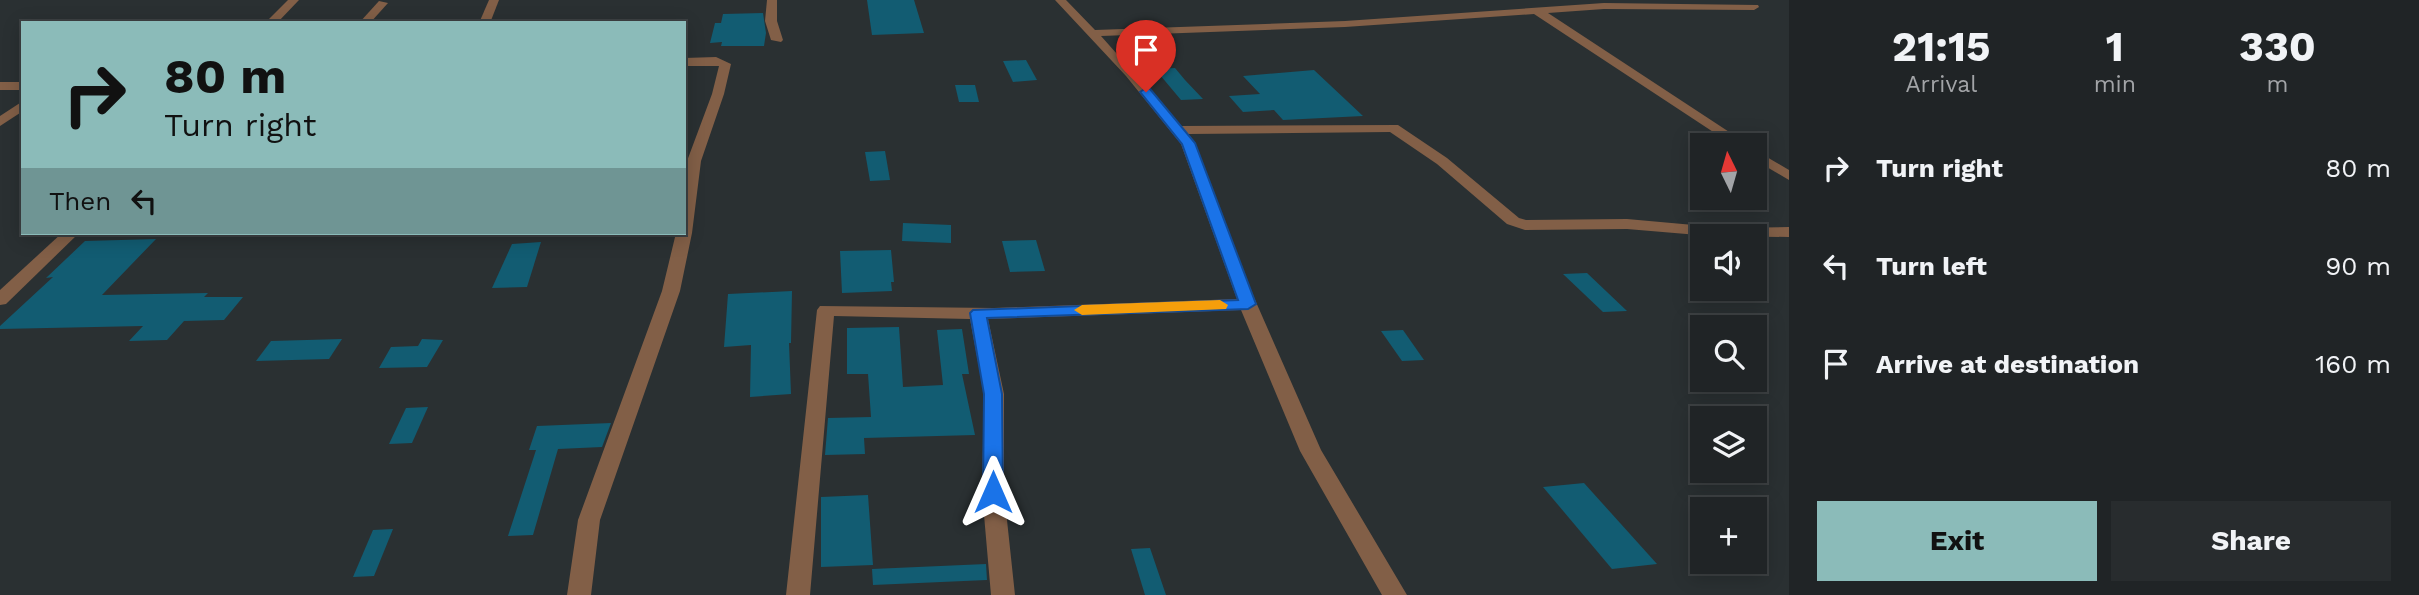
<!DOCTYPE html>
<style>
body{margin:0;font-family:"Work Sans",sans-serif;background:#282c2e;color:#f1f3f6;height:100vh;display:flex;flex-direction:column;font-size:26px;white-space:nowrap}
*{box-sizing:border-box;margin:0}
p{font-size:23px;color:#a2a4a7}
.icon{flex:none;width:38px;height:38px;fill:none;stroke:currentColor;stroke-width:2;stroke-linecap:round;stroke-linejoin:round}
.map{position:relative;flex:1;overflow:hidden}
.details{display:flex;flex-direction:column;background:#202426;width:630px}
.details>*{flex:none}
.hud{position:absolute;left:21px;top:21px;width:665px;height:214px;border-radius:0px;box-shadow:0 4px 18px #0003,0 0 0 2px #3d4143;background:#8bbbb9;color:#111;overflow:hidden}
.needle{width:46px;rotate:355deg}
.tools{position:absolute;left:1690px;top:133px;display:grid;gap:14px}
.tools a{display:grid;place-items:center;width:77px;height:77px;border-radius:0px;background:#202426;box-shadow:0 4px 18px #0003,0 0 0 2px #3d4143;font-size:35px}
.pin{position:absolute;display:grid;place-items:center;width:60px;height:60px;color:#fff;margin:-72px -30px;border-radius:50% 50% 50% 0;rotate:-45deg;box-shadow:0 0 7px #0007}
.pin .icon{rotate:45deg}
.me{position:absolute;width:77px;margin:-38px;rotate:0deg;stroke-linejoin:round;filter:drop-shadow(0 0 5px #0008)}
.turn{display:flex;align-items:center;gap:24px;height:147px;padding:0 28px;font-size:32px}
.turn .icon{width:91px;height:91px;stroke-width:2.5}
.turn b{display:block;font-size:49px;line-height:60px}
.then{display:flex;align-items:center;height:66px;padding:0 28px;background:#0003;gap:14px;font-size:26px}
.eta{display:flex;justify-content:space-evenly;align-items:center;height:119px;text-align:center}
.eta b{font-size:42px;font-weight:700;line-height:49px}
.action{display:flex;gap:14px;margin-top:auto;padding:14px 28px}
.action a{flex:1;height:80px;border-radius:0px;background:#8bbbb9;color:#111;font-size:28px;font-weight:700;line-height:80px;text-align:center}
.action a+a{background:#282c2e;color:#f1f3f6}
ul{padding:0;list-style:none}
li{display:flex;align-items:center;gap:21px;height:98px;padding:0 28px}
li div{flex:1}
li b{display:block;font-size:26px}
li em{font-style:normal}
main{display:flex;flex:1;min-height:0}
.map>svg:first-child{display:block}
</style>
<main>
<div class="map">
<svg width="1789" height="595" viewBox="0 0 1789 595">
<rect width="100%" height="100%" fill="#2a3032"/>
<!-- building -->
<g fill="#125c72">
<path d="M867,0H914L924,33L872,35Z"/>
<path d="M763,13L766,33L764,46H721L722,42L710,43L715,23H721L723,14Z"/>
<path d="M1026,60L1037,80L1013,82L1003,61Z"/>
<path d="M1175,68L1185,80L1203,99L1181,100L1155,69Z"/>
<path d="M1314,70L1363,116L1283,120L1274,110L1243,112L1229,96L1260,94L1243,76Z"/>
<path d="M955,85H975L979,102H959Z"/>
<path d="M885,151L890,180L870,181L865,152Z"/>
<path d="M903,223L951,225V243L902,241Z"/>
<path d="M156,239L102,295L208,293L204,297H243L224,320L184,321L167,340L129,341L143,326L0,329V326L53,277L46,278L85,241Z"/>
<path d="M1036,240L1045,271L1010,272L1002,241Z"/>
<path d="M541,242L527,287L492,288L512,244Z"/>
<path d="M891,250L894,282H891L892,291L842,293L840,251Z"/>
<path d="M1587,273L1627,311L1603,312L1563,274Z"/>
<path d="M792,291L791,343H789L791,394L750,397L751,345L724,347L728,294Z"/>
<path d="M899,327L903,387L943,385L937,330L962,329L969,374H962L975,435L864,438L865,454L825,455L828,418L871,417L868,374H847V328Z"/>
<path d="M1403,330L1424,360L1402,361L1381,331Z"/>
<path d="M342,339L329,359L256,361L271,341Z"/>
<path d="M422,339L443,340L427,367L379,368L391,347L418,346Z"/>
<path d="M428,407L412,443L389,444L406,408Z"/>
<path d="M611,423L602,447L558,449L533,535L508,536L536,450H529L537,426Z"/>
<path d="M1584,483L1657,564L1612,569L1543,487Z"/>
<path d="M868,495L873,565L821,567V497Z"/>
<path d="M393,529L374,576L353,577L373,530Z"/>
<path d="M1150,548L1166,595H1145L1131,549Z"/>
<path d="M986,564L987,580L873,585L872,569Z"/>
</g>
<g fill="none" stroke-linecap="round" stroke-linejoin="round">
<!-- minor -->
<g fill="#825f47" fill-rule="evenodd">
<path d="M288,0H299L277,23H265Z"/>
<path d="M489,0H499L490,23H479Z"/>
<path d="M767,0H777V21L783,40L781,42L771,40L765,21Z"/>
<path d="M1055,0H1066L1095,30L1345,21L1604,3L1758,5L1759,7L1754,10L1604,9L1548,13L1749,145H1733L1534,14L1345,27L1101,36L1181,126L1398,125L1447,158L1519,218L1526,220L1627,219L1727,228L1789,227V237L1710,236L1627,229L1525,230L1507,224L1437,164L1390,132L1188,134L1195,143L1252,293L1321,450L1407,595H1382L1300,451L1241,310L988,319L1004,394V492L1015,595H991L982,492L984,394L970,319L834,316L810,595H786L817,310L820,306L994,308L1237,299L1181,144L1126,76Z"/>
<path d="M379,1L388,3L370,23H359Z"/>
<path d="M716,57L731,64L724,94L701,161L692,233L680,291L600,520L591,595H567L578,520L662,291L676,233H684L687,161L712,94L719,66H684V58Z"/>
<rect x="0" y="82" width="23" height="8"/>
<path d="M23,101V111L0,126V116Z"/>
<path d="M1755,150L1789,170V180L1755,160Z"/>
<path d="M62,233H79L6,304L0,305V290Z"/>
</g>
</g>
<!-- route -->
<path fill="#1a73e8" stroke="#114b97" stroke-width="2" d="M1146,88L1150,89L1195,143L1256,304L1248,309L987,318L1002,394L1003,492L1000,497L993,500L986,497L983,492L984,394L970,313L973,310L1238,300L1182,144L1140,92Z"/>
<!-- slow -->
<path fill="#f59e0b" d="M1220,300L1228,305L1226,309L1082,315L1074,310L1082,305Z"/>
</svg>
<div class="tools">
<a><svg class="needle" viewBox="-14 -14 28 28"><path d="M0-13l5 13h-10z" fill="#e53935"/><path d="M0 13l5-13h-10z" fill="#a2a4a7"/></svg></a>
<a><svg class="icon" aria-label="sound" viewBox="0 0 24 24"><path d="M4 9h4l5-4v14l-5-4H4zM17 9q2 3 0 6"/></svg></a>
<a><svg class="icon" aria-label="search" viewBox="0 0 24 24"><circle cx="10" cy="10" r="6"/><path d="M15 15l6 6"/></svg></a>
<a><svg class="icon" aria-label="layers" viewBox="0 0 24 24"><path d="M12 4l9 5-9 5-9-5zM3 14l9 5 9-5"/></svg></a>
<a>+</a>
</div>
<div class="pin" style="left:1146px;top:92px;background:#d93025"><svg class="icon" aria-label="arrive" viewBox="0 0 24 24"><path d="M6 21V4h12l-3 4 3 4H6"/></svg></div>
<svg class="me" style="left:993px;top:492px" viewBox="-20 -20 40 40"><path d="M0-17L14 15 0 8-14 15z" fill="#1a73e8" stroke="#fff" stroke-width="4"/></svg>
<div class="hud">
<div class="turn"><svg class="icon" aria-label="right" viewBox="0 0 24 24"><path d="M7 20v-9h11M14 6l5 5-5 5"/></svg><div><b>80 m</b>Turn right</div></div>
<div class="then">Then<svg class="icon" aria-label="left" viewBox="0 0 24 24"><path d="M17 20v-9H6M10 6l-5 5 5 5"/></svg></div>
</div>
</div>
<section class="details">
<div class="eta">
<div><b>21:15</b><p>Arrival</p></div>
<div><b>1</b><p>min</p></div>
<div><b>330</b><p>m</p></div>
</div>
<ul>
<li><svg class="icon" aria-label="right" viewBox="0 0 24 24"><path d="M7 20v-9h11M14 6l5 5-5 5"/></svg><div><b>Turn right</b></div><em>80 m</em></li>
<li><svg class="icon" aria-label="left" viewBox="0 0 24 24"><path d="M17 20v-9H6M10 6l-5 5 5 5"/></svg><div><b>Turn left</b></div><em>90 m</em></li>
<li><svg class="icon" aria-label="arrive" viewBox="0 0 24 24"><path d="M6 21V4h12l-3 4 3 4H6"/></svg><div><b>Arrive at destination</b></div><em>160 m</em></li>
</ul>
<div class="action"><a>Exit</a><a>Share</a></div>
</section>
</main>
